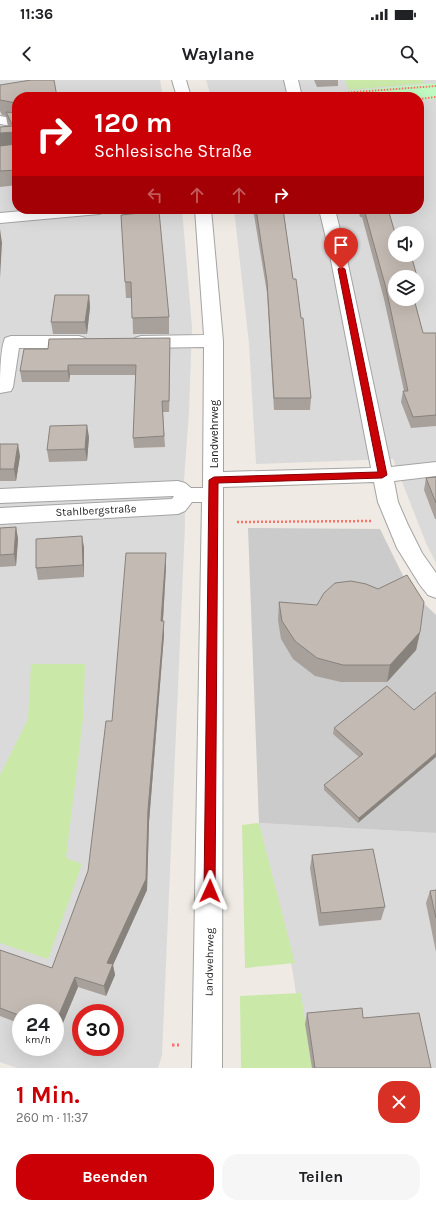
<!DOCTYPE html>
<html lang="de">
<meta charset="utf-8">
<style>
body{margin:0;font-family:Karla,sans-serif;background:#f6f6f6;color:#202124;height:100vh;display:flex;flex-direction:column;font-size:15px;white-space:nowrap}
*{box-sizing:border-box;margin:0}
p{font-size:13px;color:#757577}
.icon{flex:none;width:22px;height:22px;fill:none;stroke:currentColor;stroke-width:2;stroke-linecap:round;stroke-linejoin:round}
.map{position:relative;height:988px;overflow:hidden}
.details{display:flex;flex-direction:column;background:#fff;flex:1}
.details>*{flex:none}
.banner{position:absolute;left:12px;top:12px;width:412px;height:122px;border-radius:16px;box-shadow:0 4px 16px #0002;background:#cb0007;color:#fff;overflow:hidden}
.controls{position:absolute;left:388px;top:146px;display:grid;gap:8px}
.controls a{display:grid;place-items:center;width:36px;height:36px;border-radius:50%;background:#fff;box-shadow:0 4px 16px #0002;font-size:20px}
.speed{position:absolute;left:12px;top:924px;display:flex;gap:8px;font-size:20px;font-weight:700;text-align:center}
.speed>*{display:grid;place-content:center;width:52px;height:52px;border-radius:50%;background:#fff;box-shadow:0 4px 16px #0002;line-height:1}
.speed small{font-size:10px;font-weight:400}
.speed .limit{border:6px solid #d22;background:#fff;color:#111}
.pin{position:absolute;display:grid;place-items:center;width:34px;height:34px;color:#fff;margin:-41px -17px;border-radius:50% 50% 50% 0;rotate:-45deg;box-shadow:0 0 4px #0007}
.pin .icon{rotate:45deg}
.me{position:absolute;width:44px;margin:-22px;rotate:1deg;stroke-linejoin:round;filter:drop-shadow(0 0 3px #0008)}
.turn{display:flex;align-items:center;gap:14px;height:84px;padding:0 16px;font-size:18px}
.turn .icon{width:52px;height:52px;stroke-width:2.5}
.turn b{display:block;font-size:28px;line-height:34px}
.lanes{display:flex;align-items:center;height:38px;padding:0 16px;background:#0003;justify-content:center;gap:20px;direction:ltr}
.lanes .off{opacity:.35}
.round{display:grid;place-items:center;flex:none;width:42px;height:42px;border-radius:16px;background:#f6f6f6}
.overview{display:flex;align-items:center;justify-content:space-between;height:68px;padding:0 16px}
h1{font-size:24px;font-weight:700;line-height:30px;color:#cb0007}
.cta{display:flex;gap:8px;margin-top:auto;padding:8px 16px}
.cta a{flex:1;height:46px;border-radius:16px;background:#cb0007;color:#fff;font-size:16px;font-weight:700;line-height:46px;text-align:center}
.cta a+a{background:#f6f6f6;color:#202124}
.status{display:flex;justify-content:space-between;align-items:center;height:28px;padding:0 20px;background:#fff;direction:ltr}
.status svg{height:11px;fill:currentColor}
header{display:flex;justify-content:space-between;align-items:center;height:52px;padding:0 16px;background:#fff;font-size:18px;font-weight:700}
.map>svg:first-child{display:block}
</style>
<div class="status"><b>11:36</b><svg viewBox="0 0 49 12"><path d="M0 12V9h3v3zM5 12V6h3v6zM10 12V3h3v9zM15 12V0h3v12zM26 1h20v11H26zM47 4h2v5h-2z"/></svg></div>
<header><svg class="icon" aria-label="back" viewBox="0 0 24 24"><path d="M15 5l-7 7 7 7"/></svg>Waylane<svg class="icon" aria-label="search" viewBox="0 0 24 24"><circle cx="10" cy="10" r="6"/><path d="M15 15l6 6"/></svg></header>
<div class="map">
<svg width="436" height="988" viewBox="0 0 436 988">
<rect width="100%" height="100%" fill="#efeae3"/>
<!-- residential -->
<g fill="#dbdada" fill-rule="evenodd">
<path d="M0,0H160L163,17H17V129H182L192,247L189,331L184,400L185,445L162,975L158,988H17L0,982ZM21,933H55V967H21ZM81,933H115V967H81Z"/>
<path d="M206,0H436V483L426,463L393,379L256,384L249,263L234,129H419V17H211ZM395,153H417V175H395ZM395,197H417V219H395Z"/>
<path d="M258,743L436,753V988H308L292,888Z"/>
</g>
<!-- religious -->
<path fill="#cbcbcb" d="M248,448L380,449L410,510L436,535V753L259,743Z"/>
<!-- grass -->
<g fill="#cae9a9">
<path d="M345,0H422L425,3L349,10Z"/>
<path d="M31,584H85L83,639L66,778L82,784L48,879L0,863V695L28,639Z"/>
<path d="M259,743L295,883L245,888L242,745Z"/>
<path d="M301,913L312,988H241L240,916Z"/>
</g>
<!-- park -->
<path fill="#c0f9c2" d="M436,3V19L419,20V17H308V15Z"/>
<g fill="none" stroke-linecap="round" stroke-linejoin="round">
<defs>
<g id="minor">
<path d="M172,0H186L191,17H177Z"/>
<path d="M284,0H298L302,17H288Z"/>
<path d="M0,36L17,39V47L0,44Z"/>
<path d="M46,129H107L105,132L99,134L0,143V133Z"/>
<path d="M195,129H211L223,261V392L371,388L330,175L319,129H335L346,175L391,387L436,382V396L394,401L398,422L408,445L422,473L436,493V518L428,515L420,505L397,468L378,422L374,402L223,407L222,988H192L202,422H192L185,431L178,434L0,444V428L172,419L174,416L0,423V409L178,401L185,403L191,408H203L204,267L141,268L135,266L132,262L135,258L141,256L204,255Z"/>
<path d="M11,256H79L85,258L88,262L85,266L79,268H19L13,307L11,311L0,313C0,298 0,270 5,258Z"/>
</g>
</defs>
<!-- minor casing -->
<use href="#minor" stroke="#a4a4a4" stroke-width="2"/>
<!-- path-far2 -->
<g stroke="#fa7369" stroke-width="2" stroke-dasharray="1.5 1.5" stroke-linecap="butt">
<path d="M315,15L436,6"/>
<path d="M419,19L436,17"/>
</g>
<!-- path-far1 -->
<path stroke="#fa7369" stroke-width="2.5" stroke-dasharray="2 2" stroke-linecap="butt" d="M237,442L372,441"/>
<!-- path -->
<path stroke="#fa7369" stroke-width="3" stroke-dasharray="2.5 2.5" stroke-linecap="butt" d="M172,965H179"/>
<!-- minor -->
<use href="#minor" fill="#fff" fill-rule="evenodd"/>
</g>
<!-- wall -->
<g fill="#a8a09a">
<path d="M314,0H338V6L317,7Z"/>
<path d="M0,5L17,17V105L0,107V47H8L6,36L2,35L0,31Z"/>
<path d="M253,129H283L293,199L301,238L311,318L310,330H274L267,213Z"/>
<path d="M358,129H388L395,153V175H411L420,207L418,218H417V197H395V219H414L423,253H436V346L411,348L401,322L403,311H404L384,219L362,137H360Z"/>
<path d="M121,135L169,237V254H133L132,218H126Z"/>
<path d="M89,215L90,227L87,254H53L51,242Z"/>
<path d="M170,258V269L169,332H163L165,367L134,368L133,358L136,295H70L69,302H22L20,291L48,269Z"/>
<path d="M89,357L87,381L49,382L47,370Z"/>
<path d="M0,364L20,376L16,401H0Z"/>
<path d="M436,397V439H435L424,410L426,398Z"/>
<path d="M16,447L18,459L16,486L0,487V448Z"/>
<path d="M84,467V497L38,500L36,488Z"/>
<path d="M166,473V487L163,541L164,555L149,742L147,810L113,885L115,895L106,916L78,907L57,957H55V933H21V944L0,936V870L52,888L88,791Z"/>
<path d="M279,522L420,552L416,570L387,602H341L315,596L293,579L281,559L278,540Z"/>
<path d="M387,606L358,743L324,710V705L359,677L333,654L334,648Z"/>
<path d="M312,775L385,827L381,840L319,846L310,788Z"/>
<path d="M436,810V872L426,823L430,811Z"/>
<path d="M307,933L363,938L431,988H312L305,944Z"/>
</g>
<!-- shaded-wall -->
<g fill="#88827d">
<path d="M16,52L17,67L0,69V53Z"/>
<path d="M0,149L2,163L0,198Z"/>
<path d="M89,215L90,227L87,254L85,242Z"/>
<path d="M170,258V269L169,332V321Z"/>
<path d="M68,285L70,295L69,302L68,291Z"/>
<path d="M87,345L89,357L87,381L85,369Z"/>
<path d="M18,364L20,376L16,401L14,389Z"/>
<path d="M16,447L18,459L16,486L14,474Z"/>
<path d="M82,456L84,467V497L83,485Z"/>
<path d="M166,473V487L162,555L161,541Z"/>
<path d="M164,541V555L149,742L147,810L113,885L115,895L106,916L104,906L107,883Z"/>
<path d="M420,552L416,570L387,602L390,585Z"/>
<path d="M436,673V677L358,743L359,738Z"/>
<path d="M75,897L78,907L57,957L55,952V944Z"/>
</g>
<!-- building -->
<g fill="#c3bab3" stroke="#88827d">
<path d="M31,0H54L57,17H17V90L0,91V66L16,64V52L0,53V47L13,46L6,32L16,33V23L0,20V5Z"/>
<path d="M256,129H283L293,199H296L301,238H303L311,318H274L267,201Z"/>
<path d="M364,129H388L395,153V175H411L420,207H417V197H395V219H414L423,253H436V335L413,337L403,311H408L386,208Z"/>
<path d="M159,131L169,237L132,238L131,202H125L121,135Z"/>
<path d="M55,215H89L85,242H51Z"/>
<path d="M170,258L169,321H162L164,356L133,358L136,285H68V291H20L24,269H48L49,259Z"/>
<path d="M87,345L85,369L47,370L50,346Z"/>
<path d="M0,364H18L14,389H0Z"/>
<path d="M436,397V423L426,398Z"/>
<path d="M16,447L14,474L0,475V448Z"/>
<path d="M82,456L83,485L36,488V459Z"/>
<path d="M126,473H166L161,541H164L148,730L146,799L107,883L113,884L104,906L75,897L55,944V933H21V936L0,928V870L52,888L88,791L106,641H112Z"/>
<path d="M407,495L424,522L420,552L390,585H343L317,578L295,561L282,541L279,522L317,525L324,513L335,503L351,501L366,504L378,509Z"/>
<path d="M387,606L414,630L436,612V673L359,738L324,705L363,674L334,648Z"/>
<path d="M373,769L385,827L321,833L312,775Z"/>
<path d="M436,810V838L430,811Z"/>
<path d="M362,928L363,938L419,933L431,988H315L307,933Z"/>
</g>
<!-- route -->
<path fill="#cb0007" stroke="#840005" d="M341,187L345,189L387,395L382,398L218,403L215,811L213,815L210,817L206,815L204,811L209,400L214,397L378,392L338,189Z"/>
<g text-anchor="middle" stroke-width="4" stroke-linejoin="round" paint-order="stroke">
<!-- street labels -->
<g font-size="11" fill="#1d1d1d" stroke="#fff">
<text transform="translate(214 354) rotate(-90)" y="4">Landwehrweg</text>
<text transform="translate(96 430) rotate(-3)" y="4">Stahlbergstraße</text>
<text transform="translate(209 882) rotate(-89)" y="4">Landwehrweg</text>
</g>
</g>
</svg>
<div class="controls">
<a><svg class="icon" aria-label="sound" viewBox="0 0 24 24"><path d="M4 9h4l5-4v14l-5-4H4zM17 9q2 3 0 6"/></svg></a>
<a><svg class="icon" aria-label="layers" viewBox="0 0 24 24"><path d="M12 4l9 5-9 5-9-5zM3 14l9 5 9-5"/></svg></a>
</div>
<div class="speed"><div>24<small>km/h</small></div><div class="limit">30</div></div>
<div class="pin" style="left:341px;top:189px;background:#d93025"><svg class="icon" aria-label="arrive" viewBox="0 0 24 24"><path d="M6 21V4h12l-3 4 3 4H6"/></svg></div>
<svg class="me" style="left:210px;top:811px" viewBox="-20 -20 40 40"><path d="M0-17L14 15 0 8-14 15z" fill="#cb0007" stroke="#fff" stroke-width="4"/></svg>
<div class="banner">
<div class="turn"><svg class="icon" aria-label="right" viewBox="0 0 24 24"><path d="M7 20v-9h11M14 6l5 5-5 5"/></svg><div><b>120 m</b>Schlesische Straße</div></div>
<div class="lanes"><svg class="icon off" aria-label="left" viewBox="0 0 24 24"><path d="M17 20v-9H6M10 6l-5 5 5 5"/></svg><svg class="icon off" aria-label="ahead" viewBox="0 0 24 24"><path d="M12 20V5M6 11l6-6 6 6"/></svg><svg class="icon off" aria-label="ahead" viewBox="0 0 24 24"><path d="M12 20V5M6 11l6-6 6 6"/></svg><svg class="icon" aria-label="right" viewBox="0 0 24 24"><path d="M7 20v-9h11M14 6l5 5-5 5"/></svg></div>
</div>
</div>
<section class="details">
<div class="overview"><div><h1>1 Min.</h1><p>260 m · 11:37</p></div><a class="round" style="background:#d93025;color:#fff"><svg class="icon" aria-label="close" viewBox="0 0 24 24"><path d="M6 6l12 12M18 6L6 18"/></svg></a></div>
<div class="cta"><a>Beenden</a><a>Teilen</a></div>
</section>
